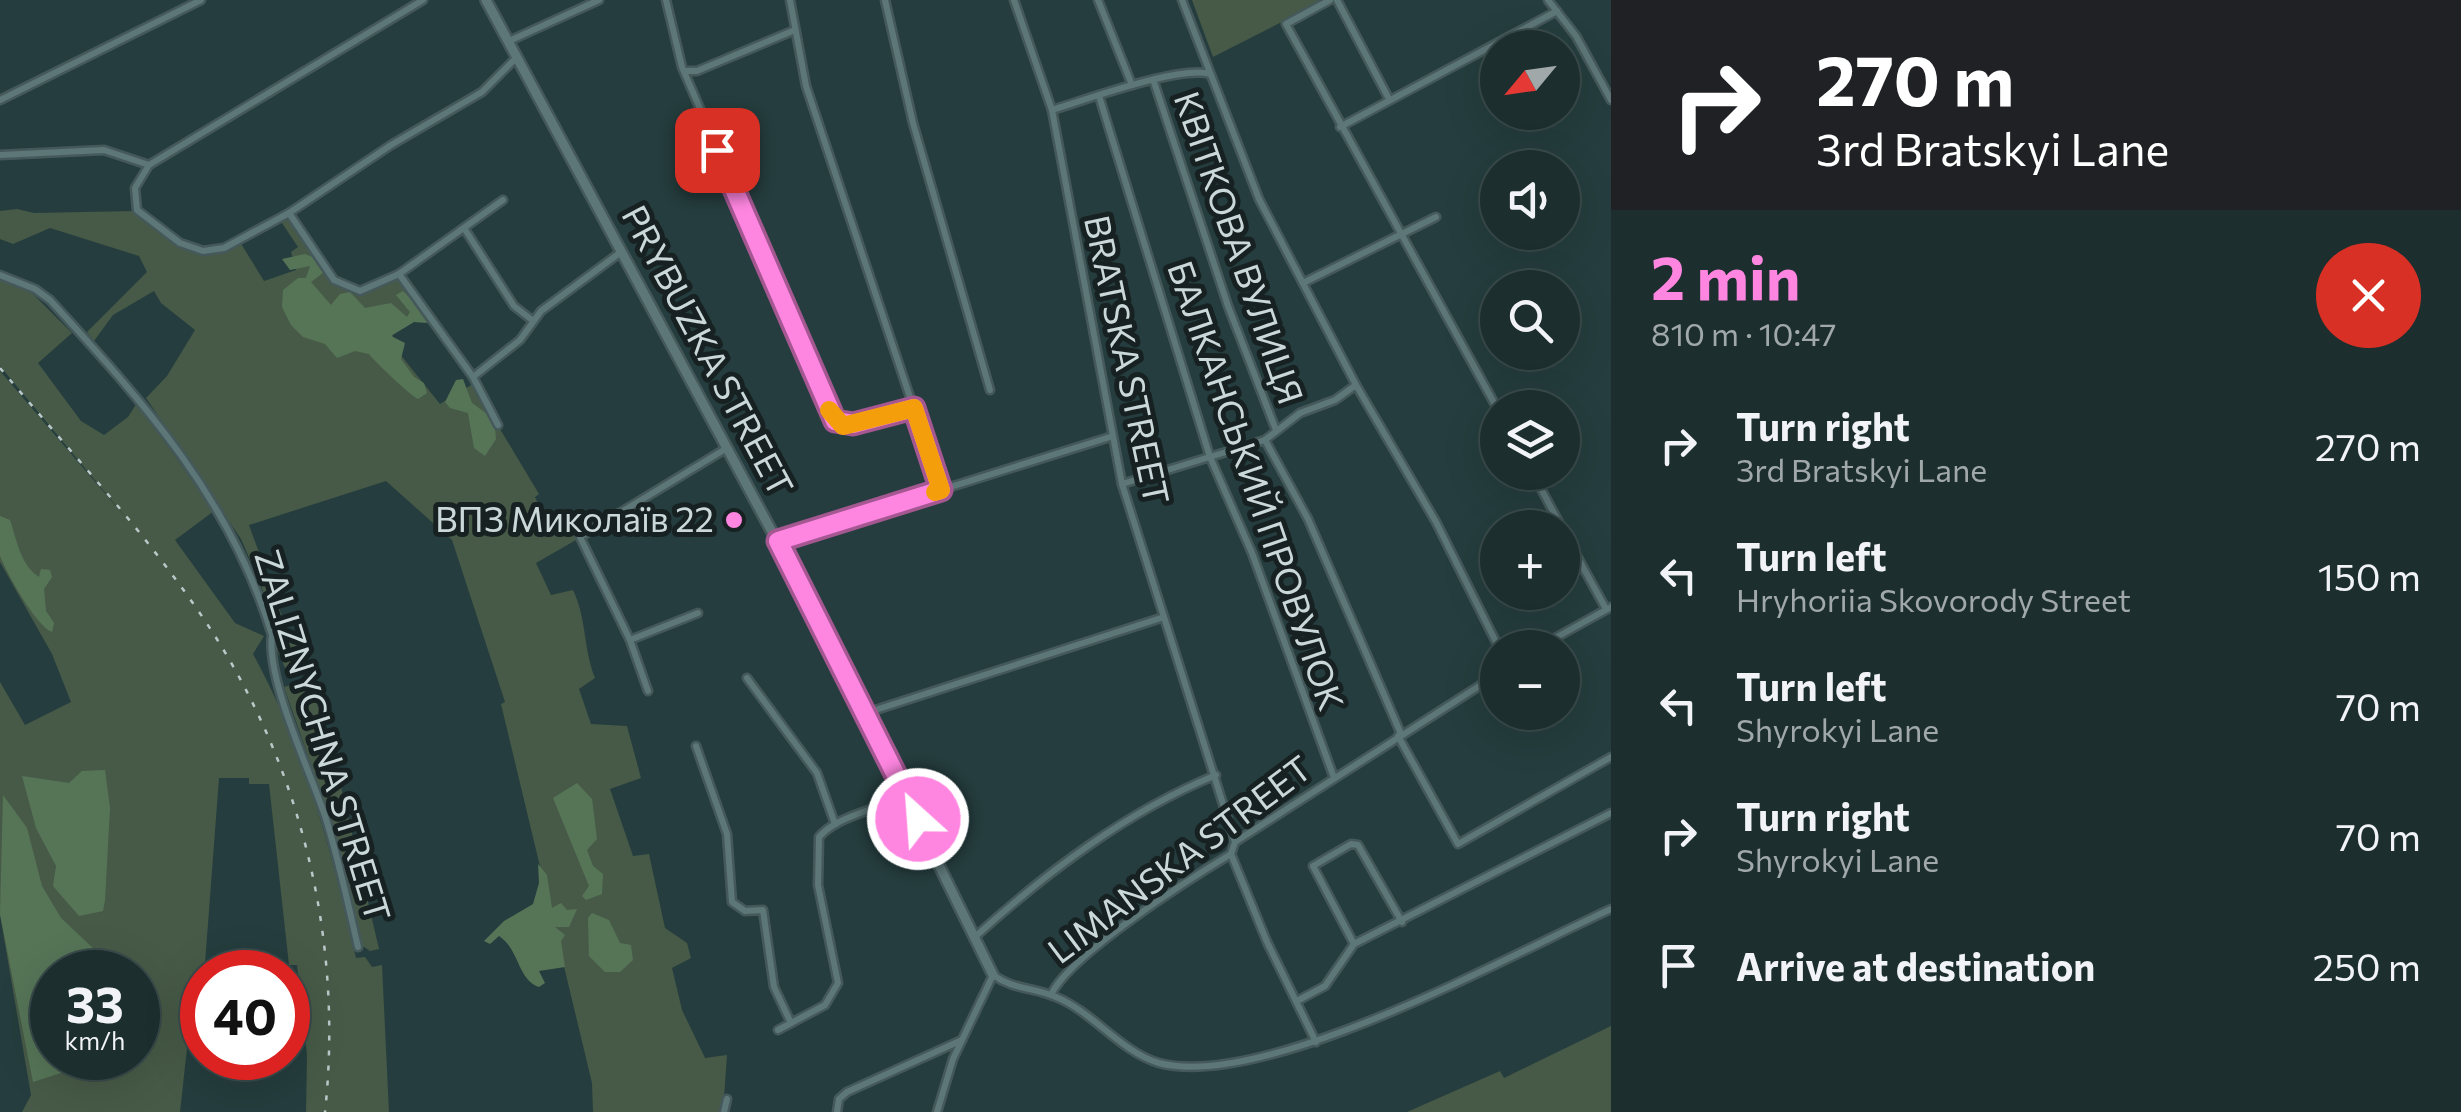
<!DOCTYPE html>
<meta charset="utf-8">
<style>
body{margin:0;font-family:Commissioner,sans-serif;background:#293a3a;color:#f1f3f6;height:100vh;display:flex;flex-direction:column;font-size:38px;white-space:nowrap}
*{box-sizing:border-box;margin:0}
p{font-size:32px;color:#a0a8aa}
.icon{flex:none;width:55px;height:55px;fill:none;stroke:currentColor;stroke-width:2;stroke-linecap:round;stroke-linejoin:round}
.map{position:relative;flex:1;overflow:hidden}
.panel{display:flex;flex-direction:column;background:#1c2e2e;width:850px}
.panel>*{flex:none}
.hud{background:#202124;color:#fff;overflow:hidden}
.needle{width:65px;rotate:241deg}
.tools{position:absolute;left:1480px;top:30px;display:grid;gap:20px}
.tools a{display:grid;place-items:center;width:100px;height:100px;border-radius:50%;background:#1c2e2e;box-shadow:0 10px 40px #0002,0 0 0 2px #3a4a4a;font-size:50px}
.speed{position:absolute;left:30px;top:950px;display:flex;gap:20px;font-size:50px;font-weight:700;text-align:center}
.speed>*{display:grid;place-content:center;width:130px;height:130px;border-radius:50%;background:#1c2e2e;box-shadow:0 10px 40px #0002,0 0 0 2px #3a4a4a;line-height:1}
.speed small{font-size:25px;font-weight:400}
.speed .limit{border:15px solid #d22;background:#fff;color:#111}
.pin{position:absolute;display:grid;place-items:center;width:85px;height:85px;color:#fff;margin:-42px;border-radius:20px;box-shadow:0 5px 15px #0006}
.me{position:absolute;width:110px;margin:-55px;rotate:334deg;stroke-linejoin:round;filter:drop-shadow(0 0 8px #0008)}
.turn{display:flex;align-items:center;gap:35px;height:210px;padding:0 40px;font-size:45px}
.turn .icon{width:130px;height:130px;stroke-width:2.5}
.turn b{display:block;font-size:70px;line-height:85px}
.round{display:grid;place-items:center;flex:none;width:105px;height:105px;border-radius:52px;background:#293a3a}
.overview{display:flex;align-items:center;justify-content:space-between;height:170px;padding:0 40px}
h1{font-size:60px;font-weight:700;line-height:75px;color:#fe86e0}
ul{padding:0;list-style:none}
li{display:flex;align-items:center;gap:30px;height:130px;padding:0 40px}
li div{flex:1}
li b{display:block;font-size:38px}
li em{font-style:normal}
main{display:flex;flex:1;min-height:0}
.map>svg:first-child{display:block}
</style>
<main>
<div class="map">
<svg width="1611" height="1112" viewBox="0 0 1611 1112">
<rect width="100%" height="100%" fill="#253d3e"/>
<!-- green -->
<g fill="#475a47" fill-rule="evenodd">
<path d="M1192,0H1325L1213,57Z"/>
<path d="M17,209L34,213L135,211C163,242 200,263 240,242L264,281L296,270L291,252L298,247L280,220L290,219L342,287L360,292L400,278L426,314L392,334L399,353L440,404L473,384L539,494L535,497L552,536L570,529L576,540L536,563L551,595L573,590C587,620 583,647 595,678L579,689L591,724L627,726L641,778L610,789L633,856L649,854L665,928L687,943L691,958L672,968L682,1010L705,1058L727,1055L723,1112H593L592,1083L501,704L505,702L452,540L386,481L249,525L292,644L298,643L307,670L287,672L276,648L278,639L261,585L241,539L146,398L167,376L195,330L161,303L154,291L113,315L94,341L87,332L147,272L139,256L50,228L13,244L0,239V211Z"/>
<path d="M0,280L32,293L72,333L38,363L81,421L104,435L128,417L137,403L214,511L175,540L235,623L264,636L253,654C305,749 332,853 356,958L365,957L372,967L382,965L389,1112H306L307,1055L297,965H289L269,784H249V778H219L202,1003H192L180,1112H22L31,1095L0,915V682L25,725L71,702L52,654L0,562V371L133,526L0,366ZM52,972H138V1058H52Z"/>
<path d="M309,679L334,757L379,949L370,951L360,944L330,819L284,687Z"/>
<path d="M1611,1026V1112H1407L1500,1071L1504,1078Z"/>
</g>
<!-- forest -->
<g fill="#567557">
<path d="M305,254L315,258L324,272L311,282L331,305L340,294L350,292L365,308L391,303L407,317L410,312L396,295L403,291L425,313L427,323L414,322L391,336L405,343L401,359L414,377L424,383L427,393L418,399C411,396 373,360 369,354L355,351L337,358L325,344L303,337L291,325L282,307L283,290L298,278H306L310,266L290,270L282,259Z"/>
<path d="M463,379L472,403L494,419L496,439L485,456L474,448L468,413L450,408L445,402L456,380Z"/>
<path d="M0,516L10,520C16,537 20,565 39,577L41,569L50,570L52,577L44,589L46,611L54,623L52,632C35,625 7,573 0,556C0,546 0,526 0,516Z"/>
<path d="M105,770L110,808L105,900L103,911L79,916L53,886L56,866L36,828L22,776L69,783L82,771Z"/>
<path d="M577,783L592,799L597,839L587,850L593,866L603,874L602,894L586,900L582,896L589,886L553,798Z"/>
<path d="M3,795L27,828L42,886L61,918L95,950L91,972H52V1058H68L61,1073L33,1082L0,914Z"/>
<path d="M538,864L547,875L552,908L561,903L567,910L577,909L569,927H555L565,935L561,941L565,967L539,971L545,983L539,987C517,979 520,950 499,936L490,944L484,941L504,921L533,904L539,883Z"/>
<path d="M592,913L609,920L620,943L631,945L633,960L620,972H605L589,956L588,918Z"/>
</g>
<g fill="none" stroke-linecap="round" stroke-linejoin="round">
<defs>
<g id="street">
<path d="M666,0L682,67L835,421L847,425L914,407"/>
<path d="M790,0L806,86L941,490"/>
<path d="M885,0L913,123L990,390"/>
<path d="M1014,0L1052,110L1122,484L1235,842"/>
<path d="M1098,0L1132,85"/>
<path d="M1182,0L1259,199L1356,385L1436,522L1499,648"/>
<path d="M1330,0L1286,24L1498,410"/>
<path d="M1337,0L1389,99"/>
<path d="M1548,0L1576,36L1611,100"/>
<path d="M509,41L599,0"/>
<path d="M684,71H697L795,30"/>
<path d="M1154,82L1228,306L1276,430"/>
<path d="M1099,96L1210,457L1252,553L1333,775"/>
<path d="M0,100L201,0"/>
<path d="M1052,110C1085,100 1181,65 1210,74"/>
<path d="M1340,127L1557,11"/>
<path d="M0,155L104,150L149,165L423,0"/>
<path d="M149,165L135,188L137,210L180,243L203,251L224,248L289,213L391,145L482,92L516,58"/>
<path d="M289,213L334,280L360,291L399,274L503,200"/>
<path d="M464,228L514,306L532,320"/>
<path d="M399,274L473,377L498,425"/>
<path d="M0,275L35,289L50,300C144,403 231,499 272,635C266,680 311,773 326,819C339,861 348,904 358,947"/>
<path d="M1303,283L1436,217"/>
<path d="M473,377L520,340L541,311L621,252"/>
<path d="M1265,440L1308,519L1401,734"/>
<path d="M1532,472L1562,528"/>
<path d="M1122,484L1265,440L1300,413L1335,400L1356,385"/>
<path d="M1562,529L1606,609"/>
<path d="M778,541L1110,437"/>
<path d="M630,640L698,613"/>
<path d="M1537,648L1611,607"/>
<path d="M747,678L817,773L835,824"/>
<path d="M648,691L630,640L580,537L727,448"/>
<path d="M866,713L1164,617"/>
<path d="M1398,736L1458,844L1611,757"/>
<path d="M696,746L727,834L732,902L745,911L763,910L774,987L791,1023"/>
<path d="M1231,854L1267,942L1316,1042"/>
<path d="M976,936C1047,872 1126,812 1216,775"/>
<path d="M1354,944L1313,866L1351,844L1358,845L1402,922"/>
<path d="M1051,995C1069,955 1191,878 1231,854L1235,842L1498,674"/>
<path d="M1297,1001L1325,986L1354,944L1611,813"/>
<path d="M778,1030L825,1005L838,983L818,885L819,837C841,812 879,814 902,790"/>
<path d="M724,1112L727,1099"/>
<path d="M837,1112L839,1099L847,1092L962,1040"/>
<path d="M937,1112L953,1059L993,975C1014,990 1034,987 1056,997C1093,1012 1121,1052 1159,1063C1265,1091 1510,955 1611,909"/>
</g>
<path id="secondary" d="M486,0L807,597L993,975"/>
</defs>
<!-- street casing -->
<use href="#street" stroke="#45595b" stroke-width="11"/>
<!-- secondary casing -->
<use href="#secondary" stroke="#45595b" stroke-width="14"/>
<!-- street -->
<use href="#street" stroke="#5d7678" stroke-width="6"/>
<!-- secondary -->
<use href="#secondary" stroke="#5d7678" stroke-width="9"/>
<!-- rail -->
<path stroke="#bac8c9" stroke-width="2.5" stroke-dasharray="5 10" stroke-linecap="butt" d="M0,368C66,447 138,524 197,609C299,755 344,935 325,1112"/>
</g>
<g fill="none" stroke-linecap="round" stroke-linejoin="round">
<defs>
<path id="route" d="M717,150L835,421L853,424L914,408L941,490L778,541L918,819"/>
</defs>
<!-- route casing -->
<use href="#route" stroke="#a55792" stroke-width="25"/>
<!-- route -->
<use href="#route" stroke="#fe86e0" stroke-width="18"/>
<!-- slow -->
<path stroke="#f59e0b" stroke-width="18" d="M829,410L843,426L914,408L941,490L935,492"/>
</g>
<!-- markers -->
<circle fill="#fe86e0" stroke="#172122" stroke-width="4" cx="734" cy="520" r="10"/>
<g text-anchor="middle" stroke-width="10" stroke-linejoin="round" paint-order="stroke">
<!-- street labels -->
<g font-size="35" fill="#cbd8d9" stroke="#172122">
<text transform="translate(1238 248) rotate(71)" y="12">КВІТКОВА ВУЛИЦЯ</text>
<text transform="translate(707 351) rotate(62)" y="12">PRYBUZKA STREET</text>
<text transform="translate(1126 360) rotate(78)" y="12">BRATSKA STREET</text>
<text transform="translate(1255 486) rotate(71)" y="12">БАЛКАНСЬКИЙ ПРОВУЛОК</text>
<text transform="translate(322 736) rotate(73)" y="12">ZALIZNYCHNA STREET</text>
<text transform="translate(1180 860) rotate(-37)" y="12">LIMANSKA STREET</text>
</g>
<!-- poi labels -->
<g font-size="35" fill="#cbd8d9" stroke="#172122" text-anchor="end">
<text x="714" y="532">ВПЗ Миколаїв 22</text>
</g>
</g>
</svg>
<div class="tools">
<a><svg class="needle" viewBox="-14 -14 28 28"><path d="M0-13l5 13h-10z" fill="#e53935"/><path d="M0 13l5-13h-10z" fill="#a0a8aa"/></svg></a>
<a><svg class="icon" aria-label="sound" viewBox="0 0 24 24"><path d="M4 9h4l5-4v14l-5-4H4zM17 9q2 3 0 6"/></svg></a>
<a><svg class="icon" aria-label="search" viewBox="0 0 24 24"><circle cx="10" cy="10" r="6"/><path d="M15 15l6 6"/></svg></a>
<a><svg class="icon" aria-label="layers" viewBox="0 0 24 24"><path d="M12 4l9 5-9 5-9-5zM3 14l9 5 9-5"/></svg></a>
<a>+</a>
<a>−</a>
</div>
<div class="speed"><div>33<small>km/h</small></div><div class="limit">40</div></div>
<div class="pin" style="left:717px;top:150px;background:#d93025"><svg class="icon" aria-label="arrive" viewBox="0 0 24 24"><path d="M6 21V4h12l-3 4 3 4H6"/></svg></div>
<svg class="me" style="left:918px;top:819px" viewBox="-20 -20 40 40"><circle r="17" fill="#fe86e0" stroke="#fff" stroke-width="3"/><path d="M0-11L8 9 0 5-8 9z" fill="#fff"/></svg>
</div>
<section class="panel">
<div class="hud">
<div class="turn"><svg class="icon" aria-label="right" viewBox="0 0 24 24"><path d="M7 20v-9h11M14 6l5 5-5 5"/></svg><div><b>270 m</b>3rd Bratskyi Lane</div></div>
</div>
<div class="overview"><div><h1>2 min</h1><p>810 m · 10:47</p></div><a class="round" style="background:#d93025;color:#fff"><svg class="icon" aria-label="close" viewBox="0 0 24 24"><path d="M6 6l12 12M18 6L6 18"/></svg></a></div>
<ul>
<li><svg class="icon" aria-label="right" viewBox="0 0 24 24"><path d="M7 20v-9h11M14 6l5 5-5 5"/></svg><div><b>Turn right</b><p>3rd Bratskyi Lane</p></div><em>270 m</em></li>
<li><svg class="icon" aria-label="left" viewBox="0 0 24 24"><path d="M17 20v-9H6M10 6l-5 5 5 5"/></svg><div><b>Turn left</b><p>Hryhoriia Skovorody Street</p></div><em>150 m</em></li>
<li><svg class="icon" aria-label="left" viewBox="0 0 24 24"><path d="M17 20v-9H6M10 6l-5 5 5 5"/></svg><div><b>Turn left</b><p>Shyrokyi Lane</p></div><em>70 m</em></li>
<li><svg class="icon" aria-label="right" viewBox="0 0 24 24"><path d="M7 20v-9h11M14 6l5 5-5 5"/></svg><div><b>Turn right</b><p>Shyrokyi Lane</p></div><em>70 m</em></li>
<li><svg class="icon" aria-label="arrive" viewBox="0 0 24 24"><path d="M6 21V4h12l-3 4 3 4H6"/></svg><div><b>Arrive at destination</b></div><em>250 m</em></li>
</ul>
</section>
</main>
